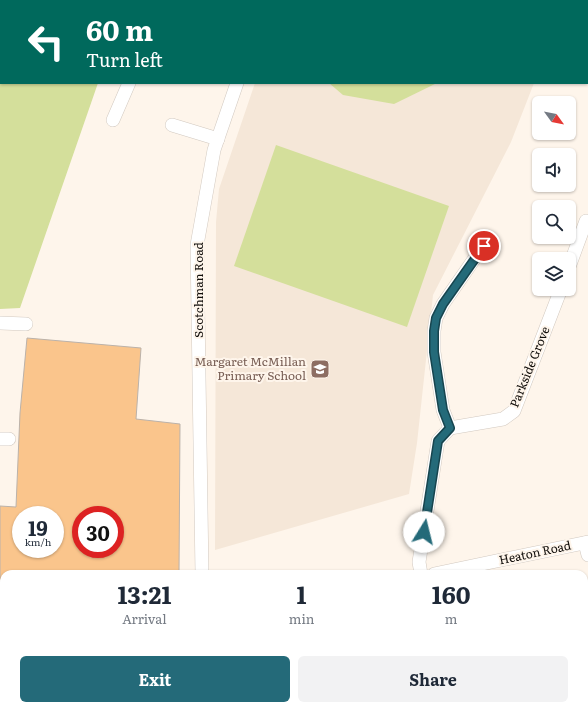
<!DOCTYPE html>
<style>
body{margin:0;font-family:Literata,serif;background:#f2f2f3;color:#1f2937;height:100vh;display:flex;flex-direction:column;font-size:15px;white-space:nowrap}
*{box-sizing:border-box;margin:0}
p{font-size:13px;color:#747a83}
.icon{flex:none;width:22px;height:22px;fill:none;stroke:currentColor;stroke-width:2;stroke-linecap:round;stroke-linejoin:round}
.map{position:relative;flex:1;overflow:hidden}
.panel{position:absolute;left:0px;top:570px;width:588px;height:140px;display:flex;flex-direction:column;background:#fff;border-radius:12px 12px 0 0;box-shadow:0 1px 3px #0004}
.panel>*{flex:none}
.guide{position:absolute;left:0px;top:0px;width:588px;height:84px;box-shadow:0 1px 3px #0004;background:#00695c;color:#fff;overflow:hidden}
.needle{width:26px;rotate:123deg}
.fabs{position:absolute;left:532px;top:96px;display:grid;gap:8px}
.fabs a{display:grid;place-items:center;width:44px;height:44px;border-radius:6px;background:#fff;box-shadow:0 1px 3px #0004;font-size:20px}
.speed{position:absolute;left:12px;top:506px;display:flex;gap:8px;font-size:20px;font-weight:700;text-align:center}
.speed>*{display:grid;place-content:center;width:52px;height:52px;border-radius:50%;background:#fff;box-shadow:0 1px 3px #0004;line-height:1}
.speed small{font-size:10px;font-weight:400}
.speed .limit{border:6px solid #d22;background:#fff;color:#111}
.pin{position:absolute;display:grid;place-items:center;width:34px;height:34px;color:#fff;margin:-17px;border:2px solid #fff;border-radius:50%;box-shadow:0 1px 4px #0007}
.me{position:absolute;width:44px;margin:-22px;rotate:9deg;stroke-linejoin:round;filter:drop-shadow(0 0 3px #0008)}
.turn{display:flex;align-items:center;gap:14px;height:84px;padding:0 20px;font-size:18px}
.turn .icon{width:52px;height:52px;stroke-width:2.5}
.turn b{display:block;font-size:28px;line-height:34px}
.eta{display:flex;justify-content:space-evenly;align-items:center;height:68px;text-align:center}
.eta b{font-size:24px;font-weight:700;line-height:28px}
.cta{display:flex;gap:8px;margin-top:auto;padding:8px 20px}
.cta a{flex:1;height:46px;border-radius:6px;background:#246a79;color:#fff;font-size:16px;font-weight:700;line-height:46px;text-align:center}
.cta a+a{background:#f2f2f3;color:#1f2937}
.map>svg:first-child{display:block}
</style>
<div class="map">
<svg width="588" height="710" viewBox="0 0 588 710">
<rect width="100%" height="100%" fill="#fef5eb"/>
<!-- built -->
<g fill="#f5e7d8">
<path d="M0,0H252L1,1V29Z"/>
<path d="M255,83H534L511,142L433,295L417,443L409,494L215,550L216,222L219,189Z"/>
</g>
<!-- green -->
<g fill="#d4df9b">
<rect x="294" y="0" width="192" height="1"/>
<path d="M0,58L1,83H98L20,308L0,309Z"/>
<path d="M329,83H437L394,104L343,95Z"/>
<path d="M276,145L449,206L407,327L234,266Z"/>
</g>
<!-- building -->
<g fill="#fac58c" stroke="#bbb2aa" fill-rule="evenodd">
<path d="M72,0H128L72,1Z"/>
<path d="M27,338L141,348L136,419L180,424L179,574H4V657L0,658V506L16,507L20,413ZM21,515H55V549H21ZM81,515H115V549H81Z"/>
<path d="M283,706H309L310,710H284Z"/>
<path d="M345,706H400L381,710H346Z"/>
</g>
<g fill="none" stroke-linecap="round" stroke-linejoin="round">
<defs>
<g id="minor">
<path d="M266,1L267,0"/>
<path d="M0,39H1"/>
<path d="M113,120L129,83"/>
<path d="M172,125L218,139"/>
<path d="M569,267L586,221"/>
<path d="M0,323L26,324"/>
<path d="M450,428L443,410L434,352V331L436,318L443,304L477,255L484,246L491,242"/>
<path d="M0,439H9"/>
<path d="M585,543L588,555"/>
<path d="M202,574L197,245L214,150L237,83"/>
<path d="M421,574L419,562L438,441L450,428L503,419L514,411L561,289"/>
<path d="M434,574L588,542"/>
<path d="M0,675H4"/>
<path d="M584,690L588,689"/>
<path d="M31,706L32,710"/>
<path d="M500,710L517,706"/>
</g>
</defs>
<!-- minor casing -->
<use href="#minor" stroke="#d2c9c0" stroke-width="14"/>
<!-- minor -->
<use href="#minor" stroke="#fff" stroke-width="13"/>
</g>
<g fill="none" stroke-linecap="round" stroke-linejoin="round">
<defs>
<path id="route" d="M424,532L438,441L450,428L443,410L434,352V331L436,318L443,304L484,246"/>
</defs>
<!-- route casing -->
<use href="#route" stroke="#17454f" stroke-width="10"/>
<!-- route -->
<use href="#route" stroke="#246a79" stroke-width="7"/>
</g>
<!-- icons -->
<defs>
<symbol id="school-square" viewBox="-11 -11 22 22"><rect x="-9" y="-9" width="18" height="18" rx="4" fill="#8d6e63" stroke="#fef5eb"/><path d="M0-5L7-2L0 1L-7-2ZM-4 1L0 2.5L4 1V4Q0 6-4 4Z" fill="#fff"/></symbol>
</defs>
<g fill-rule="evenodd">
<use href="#school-square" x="309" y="358" width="22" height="22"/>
</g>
<g text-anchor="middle" stroke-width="4" stroke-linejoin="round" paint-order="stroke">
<!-- street labels -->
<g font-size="12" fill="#110e0b" stroke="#fef5eb">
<text transform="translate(199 290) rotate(-90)" y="4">Scotchman Road</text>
<text transform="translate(530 367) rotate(-68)" y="4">Parkside Grove</text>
<text transform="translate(535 553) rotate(-12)" y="4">Heaton Road</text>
</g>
<!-- education labels -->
<g font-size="12" fill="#785e54" stroke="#fef5eb" text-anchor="end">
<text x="306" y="366">Margaret McMillan<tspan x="306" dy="14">Primary School</tspan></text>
</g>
</g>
</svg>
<div class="fabs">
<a><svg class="needle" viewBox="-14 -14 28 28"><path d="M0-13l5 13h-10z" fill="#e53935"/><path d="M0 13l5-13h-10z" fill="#747a83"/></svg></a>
<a><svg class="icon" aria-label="sound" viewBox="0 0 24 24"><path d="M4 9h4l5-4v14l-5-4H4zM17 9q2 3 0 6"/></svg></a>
<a><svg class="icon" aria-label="search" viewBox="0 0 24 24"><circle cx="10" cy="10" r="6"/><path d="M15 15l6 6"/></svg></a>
<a><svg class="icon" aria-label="layers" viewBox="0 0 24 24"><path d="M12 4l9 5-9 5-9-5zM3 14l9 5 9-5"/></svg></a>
</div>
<div class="speed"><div>19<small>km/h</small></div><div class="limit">30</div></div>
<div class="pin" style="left:484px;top:246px;background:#d93025"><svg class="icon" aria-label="arrive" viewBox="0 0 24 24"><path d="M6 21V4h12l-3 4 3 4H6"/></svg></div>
<svg class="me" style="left:424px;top:532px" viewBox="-20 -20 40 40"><circle r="19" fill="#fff"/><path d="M0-13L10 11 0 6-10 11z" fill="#246a79"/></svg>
<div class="guide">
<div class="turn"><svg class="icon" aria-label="left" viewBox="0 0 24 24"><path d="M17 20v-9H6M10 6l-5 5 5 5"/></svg><div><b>60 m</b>Turn left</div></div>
</div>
<section class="panel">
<div class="eta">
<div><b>13:21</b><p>Arrival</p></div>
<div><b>1</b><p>min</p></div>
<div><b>160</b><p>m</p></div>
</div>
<div class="cta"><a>Exit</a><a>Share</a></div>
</section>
</div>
